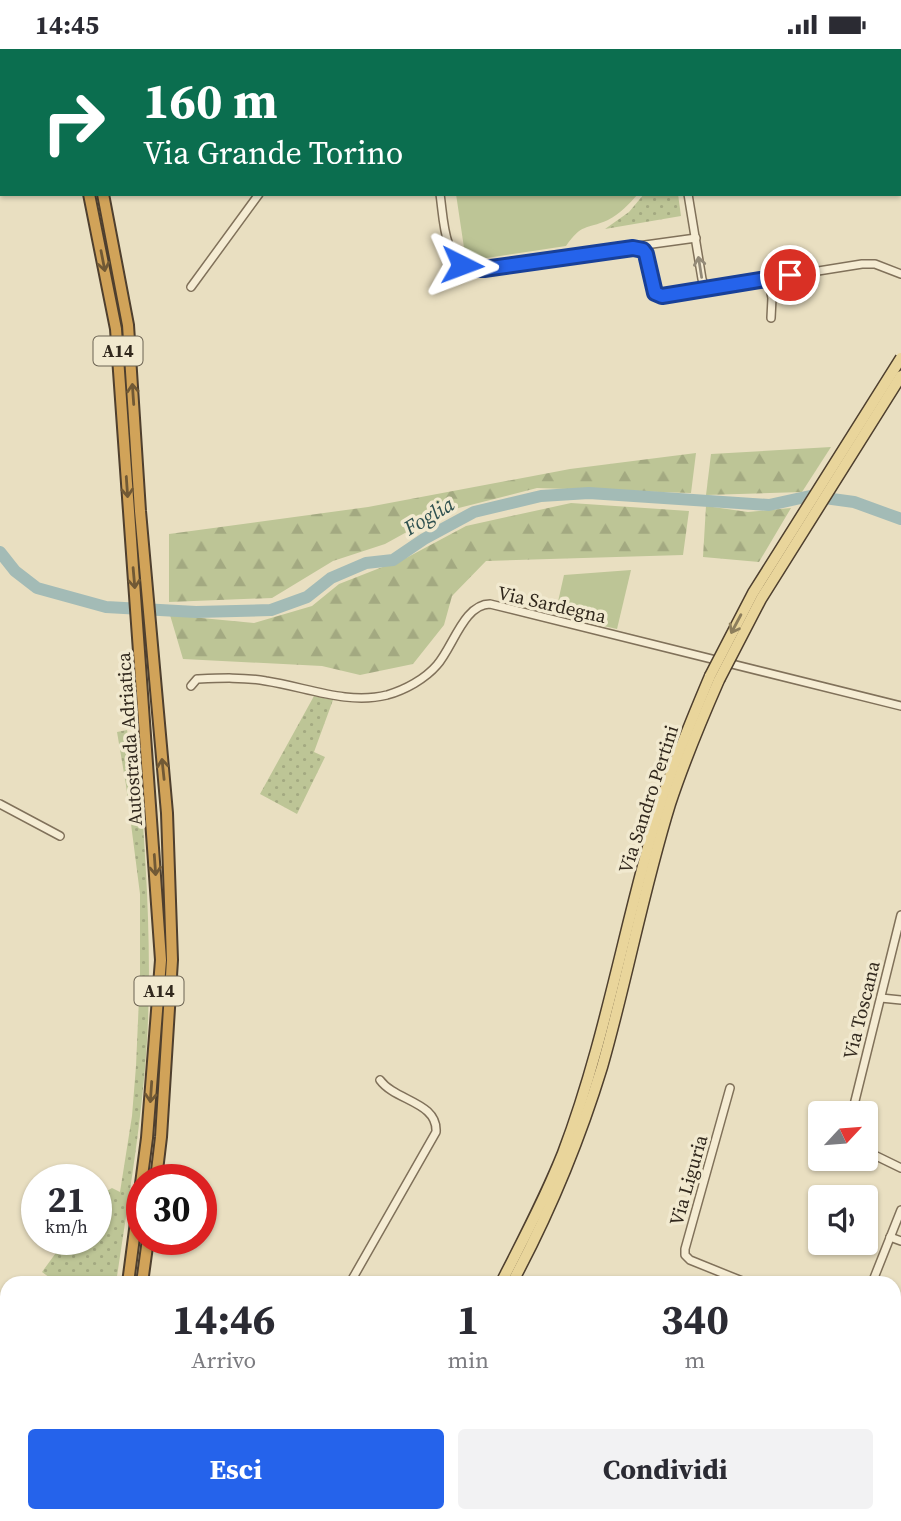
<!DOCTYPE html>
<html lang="it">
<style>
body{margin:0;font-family:"Source Serif 4",serif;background:#f2f2f3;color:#2b2b33;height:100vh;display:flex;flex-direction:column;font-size:26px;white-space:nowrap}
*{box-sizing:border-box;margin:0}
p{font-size:23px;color:#7c7c81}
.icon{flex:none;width:38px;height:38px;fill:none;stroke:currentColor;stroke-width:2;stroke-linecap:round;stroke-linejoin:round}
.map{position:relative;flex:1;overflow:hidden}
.side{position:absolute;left:0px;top:1227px;width:901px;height:247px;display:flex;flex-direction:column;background:#fff;border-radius:21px 21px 0 0;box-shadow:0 2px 5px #0004}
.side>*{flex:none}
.hud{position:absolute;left:0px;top:0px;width:901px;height:147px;box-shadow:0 2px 5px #0004;background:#0b6e4f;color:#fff;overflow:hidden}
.needle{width:46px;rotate:64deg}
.buttons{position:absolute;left:808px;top:1052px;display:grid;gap:14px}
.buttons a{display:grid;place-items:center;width:70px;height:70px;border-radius:7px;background:#fff;box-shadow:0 2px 5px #0004;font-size:35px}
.speed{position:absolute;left:21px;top:1115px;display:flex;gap:14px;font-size:35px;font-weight:700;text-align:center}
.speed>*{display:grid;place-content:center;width:91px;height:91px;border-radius:50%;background:#fff;box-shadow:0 2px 5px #0004;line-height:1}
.speed small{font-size:18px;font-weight:400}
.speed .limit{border:10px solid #d22;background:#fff;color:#111}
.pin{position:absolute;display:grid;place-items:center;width:60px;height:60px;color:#fff;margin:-30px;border:4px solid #fff;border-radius:50%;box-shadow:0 2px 7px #0007}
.me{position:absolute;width:77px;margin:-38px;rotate:93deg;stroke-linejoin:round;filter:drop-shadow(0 0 5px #0008)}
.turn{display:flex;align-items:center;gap:24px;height:147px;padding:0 28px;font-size:32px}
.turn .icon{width:91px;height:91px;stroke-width:2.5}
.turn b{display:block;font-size:49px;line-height:60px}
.eta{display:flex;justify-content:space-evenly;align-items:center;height:119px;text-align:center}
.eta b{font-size:42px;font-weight:700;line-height:49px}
.action{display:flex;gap:14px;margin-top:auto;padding:14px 28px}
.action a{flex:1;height:80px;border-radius:7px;background:#2563eb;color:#fff;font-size:28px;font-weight:700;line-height:80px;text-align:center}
.action a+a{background:#f2f2f3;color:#2b2b33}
.status{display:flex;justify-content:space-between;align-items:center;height:49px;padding:0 35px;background:#fff;direction:ltr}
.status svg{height:19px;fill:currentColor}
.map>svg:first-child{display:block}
</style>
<div class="status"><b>14:45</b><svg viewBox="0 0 49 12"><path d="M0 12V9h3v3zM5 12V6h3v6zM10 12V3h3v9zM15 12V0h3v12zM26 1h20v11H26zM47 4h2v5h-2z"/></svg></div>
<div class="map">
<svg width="901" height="1472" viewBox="0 0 901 1472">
<defs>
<pattern id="grass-dots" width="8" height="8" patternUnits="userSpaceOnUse" patternTransform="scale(1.75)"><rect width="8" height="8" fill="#bdc596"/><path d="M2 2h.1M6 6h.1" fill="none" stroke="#a3a981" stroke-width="1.8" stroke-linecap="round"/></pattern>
<pattern id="forest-firs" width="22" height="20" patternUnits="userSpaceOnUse" patternTransform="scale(1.75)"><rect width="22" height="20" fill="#bdc596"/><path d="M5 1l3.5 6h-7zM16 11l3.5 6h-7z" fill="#a3a981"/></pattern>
</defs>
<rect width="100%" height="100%" fill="#e9dfc1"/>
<!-- grass -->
<g fill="url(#grass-dots)">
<path d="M644,145H678L681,167L605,180L629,163Z"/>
<path d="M314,647L333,651L314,703L325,708L297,765L260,745Z"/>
<path d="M127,681L128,686L136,684C144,786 153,889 147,992C142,1073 128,1153 116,1234H57L42,1223L66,1190H96V1148L112,1139L120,1143L132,1067L136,1017L140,927V845L126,736L117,683Z"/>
</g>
<!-- forest -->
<g fill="url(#forest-firs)">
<path d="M831,398L802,443L706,446L711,405Z"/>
<path d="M696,404L691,444L537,439L443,463L385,495L333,512L272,549L169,553V485L368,458L570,420Z"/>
<path d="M571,454L689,462L683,506L486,512L452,547L444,576L413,615L360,626L322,617L183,610L170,566L254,574L312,557L339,535L408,508L466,477Z"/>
<path d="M706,457L748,463L791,459L759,513L703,508Z"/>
</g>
<!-- green -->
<g fill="#bdc596">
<path d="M502,0H639L642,2H500Z"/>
<path d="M456,145H638C629,155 620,165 608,171C585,181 582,174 566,197L466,212Z"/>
<path d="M631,521L617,580L555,566L564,526Z"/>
</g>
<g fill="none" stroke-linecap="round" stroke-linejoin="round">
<!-- river -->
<path stroke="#a3bbb6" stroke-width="12" d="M0,503L15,522L37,539L106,558L196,563L271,561L307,548L331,529L366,514L393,511L424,490L474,463L541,447L589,444L769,456L810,447L854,453L901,470"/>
<defs>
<g id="minor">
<path d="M394,0L396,2"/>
<path d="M647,0L650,2"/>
<path d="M363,2L364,0"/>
<path d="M440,145C444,172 443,209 471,220L696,189"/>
<path d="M688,145L702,230L704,235L714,239"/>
<path d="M637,199L646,205L655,244L662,247L862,215H875L901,225"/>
<path d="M768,230L772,249L771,269"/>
<path d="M191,238L259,145"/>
<path d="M191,637L197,630C221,629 243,628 266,632C306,638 347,656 387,646C405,641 425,630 437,616C453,598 464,555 490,555L901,657"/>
<path d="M0,755L60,787"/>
<path d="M881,949L901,951"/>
<path d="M730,1039L685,1200V1206L690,1211L747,1234"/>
<path d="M852,1064L901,866"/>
<path d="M866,1102L901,1119"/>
<path d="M890,1188L901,1192"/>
<path d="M350,1234L436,1083C438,1053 395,1052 380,1031"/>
<path d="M872,1234L901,1161"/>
<path d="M0,1408L3,1402"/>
<path d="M214,1472L217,1466"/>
<path d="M882,1472L883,1466"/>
</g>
<g id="major">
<path d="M890,0L892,2"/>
<path d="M899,0L901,2"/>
<path d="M900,9L901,11"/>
<path d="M501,1234C523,1191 545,1149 563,1104C606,991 625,871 660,756C674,712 692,670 710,627"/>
<path d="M512,1234C549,1165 579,1093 602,1018C627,931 643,842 670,755C684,713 701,672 719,631"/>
<path d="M375,1472L378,1466"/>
<path d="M385,1472L388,1466"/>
</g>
<g id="highway">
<path d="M41,0V2"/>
<path d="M57,0L58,2"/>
<path d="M89,145L116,280L161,911L147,1089L128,1234"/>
<path d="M103,145L128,276L140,462L167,764L172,911L161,1088L156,1130"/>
<path d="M142,1234L148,1190"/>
<path d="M94,1472V1466"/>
<path d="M108,1472L109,1466"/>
</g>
</defs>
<!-- minor casing -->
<use href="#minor" stroke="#80715a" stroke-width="10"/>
<!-- major casing -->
<use href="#major" stroke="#4e3f2e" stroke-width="13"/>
<!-- highway casing -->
<use href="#highway" stroke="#4e3f2e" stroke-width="14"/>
<!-- minor -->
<use href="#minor" stroke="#f5ecd3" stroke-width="7"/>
<!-- major -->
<use href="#major" stroke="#e9d59b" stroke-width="10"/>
<!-- highway -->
<use href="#highway" stroke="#d1a359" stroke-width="10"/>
<defs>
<g id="major-bridge">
<path d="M710,627L753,544L901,309"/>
<path d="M719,631L761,550L901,327"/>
</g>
</defs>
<!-- major-bridge casing -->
<use href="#major-bridge" stroke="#4e3f2e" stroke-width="13" stroke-linecap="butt"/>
<!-- major-bridge -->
<use href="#major-bridge" stroke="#e9d59b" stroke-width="10"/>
</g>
<!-- one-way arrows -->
<defs><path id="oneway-shaft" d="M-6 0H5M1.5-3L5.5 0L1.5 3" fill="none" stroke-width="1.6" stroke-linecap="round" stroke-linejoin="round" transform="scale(1.75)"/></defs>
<g stroke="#715935">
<use href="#oneway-shaft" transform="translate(103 212) rotate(79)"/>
<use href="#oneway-shaft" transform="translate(133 345) rotate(-94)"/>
<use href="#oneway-shaft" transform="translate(127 438) rotate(86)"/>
<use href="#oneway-shaft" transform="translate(134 529) rotate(85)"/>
<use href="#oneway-shaft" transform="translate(163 720) rotate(-96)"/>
<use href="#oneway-shaft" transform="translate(155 816) rotate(86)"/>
<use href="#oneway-shaft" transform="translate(151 1043) rotate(94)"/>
</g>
<use stroke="#938a78" href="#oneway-shaft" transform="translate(700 218) rotate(-99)"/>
<use stroke="#8d7e5c" href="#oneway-shaft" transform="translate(736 575) rotate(118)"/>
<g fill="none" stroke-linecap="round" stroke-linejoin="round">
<defs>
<path id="route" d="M462,216L471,220H484L633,199L643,201L646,205L655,244L662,247L790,226"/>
</defs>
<!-- route casing -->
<use href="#route" stroke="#184099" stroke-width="18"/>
<!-- route -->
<use href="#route" stroke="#2563eb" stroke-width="12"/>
</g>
<g text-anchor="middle" stroke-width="7" stroke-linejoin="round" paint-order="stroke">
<!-- shield labels -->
<g fill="#f1e9cf" stroke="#6b6252" stroke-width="2">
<rect x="93.5" y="287.5" width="49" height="29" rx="5"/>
<rect x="134.5" y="927.5" width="49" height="29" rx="5"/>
</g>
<g font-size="18" font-weight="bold" fill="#31281d">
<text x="118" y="308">A14</text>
<text x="159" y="948">A14</text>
</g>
<!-- street labels -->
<g font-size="19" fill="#31281d" stroke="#f1e9cf">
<text transform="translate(552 555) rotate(13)" y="7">Via Sardegna</text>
<text transform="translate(129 690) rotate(-94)" y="7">Autostrada Adriatica</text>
<text transform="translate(648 750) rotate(-72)" y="7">Via Sandro Pertini</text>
<text transform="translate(861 961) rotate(-76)" y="7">Via Toscana</text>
<text transform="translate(688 1131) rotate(-74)" y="7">Via Liguria</text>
</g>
<!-- water labels -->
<g font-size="21" font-style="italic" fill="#2e504f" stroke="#f1e9cf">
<text transform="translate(429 467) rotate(-31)" y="7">Foglia</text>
</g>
</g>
</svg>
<div class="buttons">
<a><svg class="needle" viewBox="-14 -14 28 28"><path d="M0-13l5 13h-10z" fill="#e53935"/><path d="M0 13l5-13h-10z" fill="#7c7c81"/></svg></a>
<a><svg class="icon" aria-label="sound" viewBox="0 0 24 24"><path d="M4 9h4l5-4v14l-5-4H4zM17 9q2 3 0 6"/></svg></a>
</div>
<div class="speed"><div>21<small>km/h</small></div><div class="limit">30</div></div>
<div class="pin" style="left:790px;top:226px;background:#d93025"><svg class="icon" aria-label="arrive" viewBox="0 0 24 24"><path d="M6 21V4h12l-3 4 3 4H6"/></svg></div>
<svg class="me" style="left:462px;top:216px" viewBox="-20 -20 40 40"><path d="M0-17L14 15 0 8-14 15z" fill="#2563eb" stroke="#fff" stroke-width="4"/></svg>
<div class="hud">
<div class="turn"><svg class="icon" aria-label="right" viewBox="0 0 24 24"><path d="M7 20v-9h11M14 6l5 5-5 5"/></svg><div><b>160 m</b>Via Grande Torino</div></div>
</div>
<section class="side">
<div class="eta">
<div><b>14:46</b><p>Arrivo</p></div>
<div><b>1</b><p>min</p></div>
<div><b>340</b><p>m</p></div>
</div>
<div class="action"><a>Esci</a><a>Condividi</a></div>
</section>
</div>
